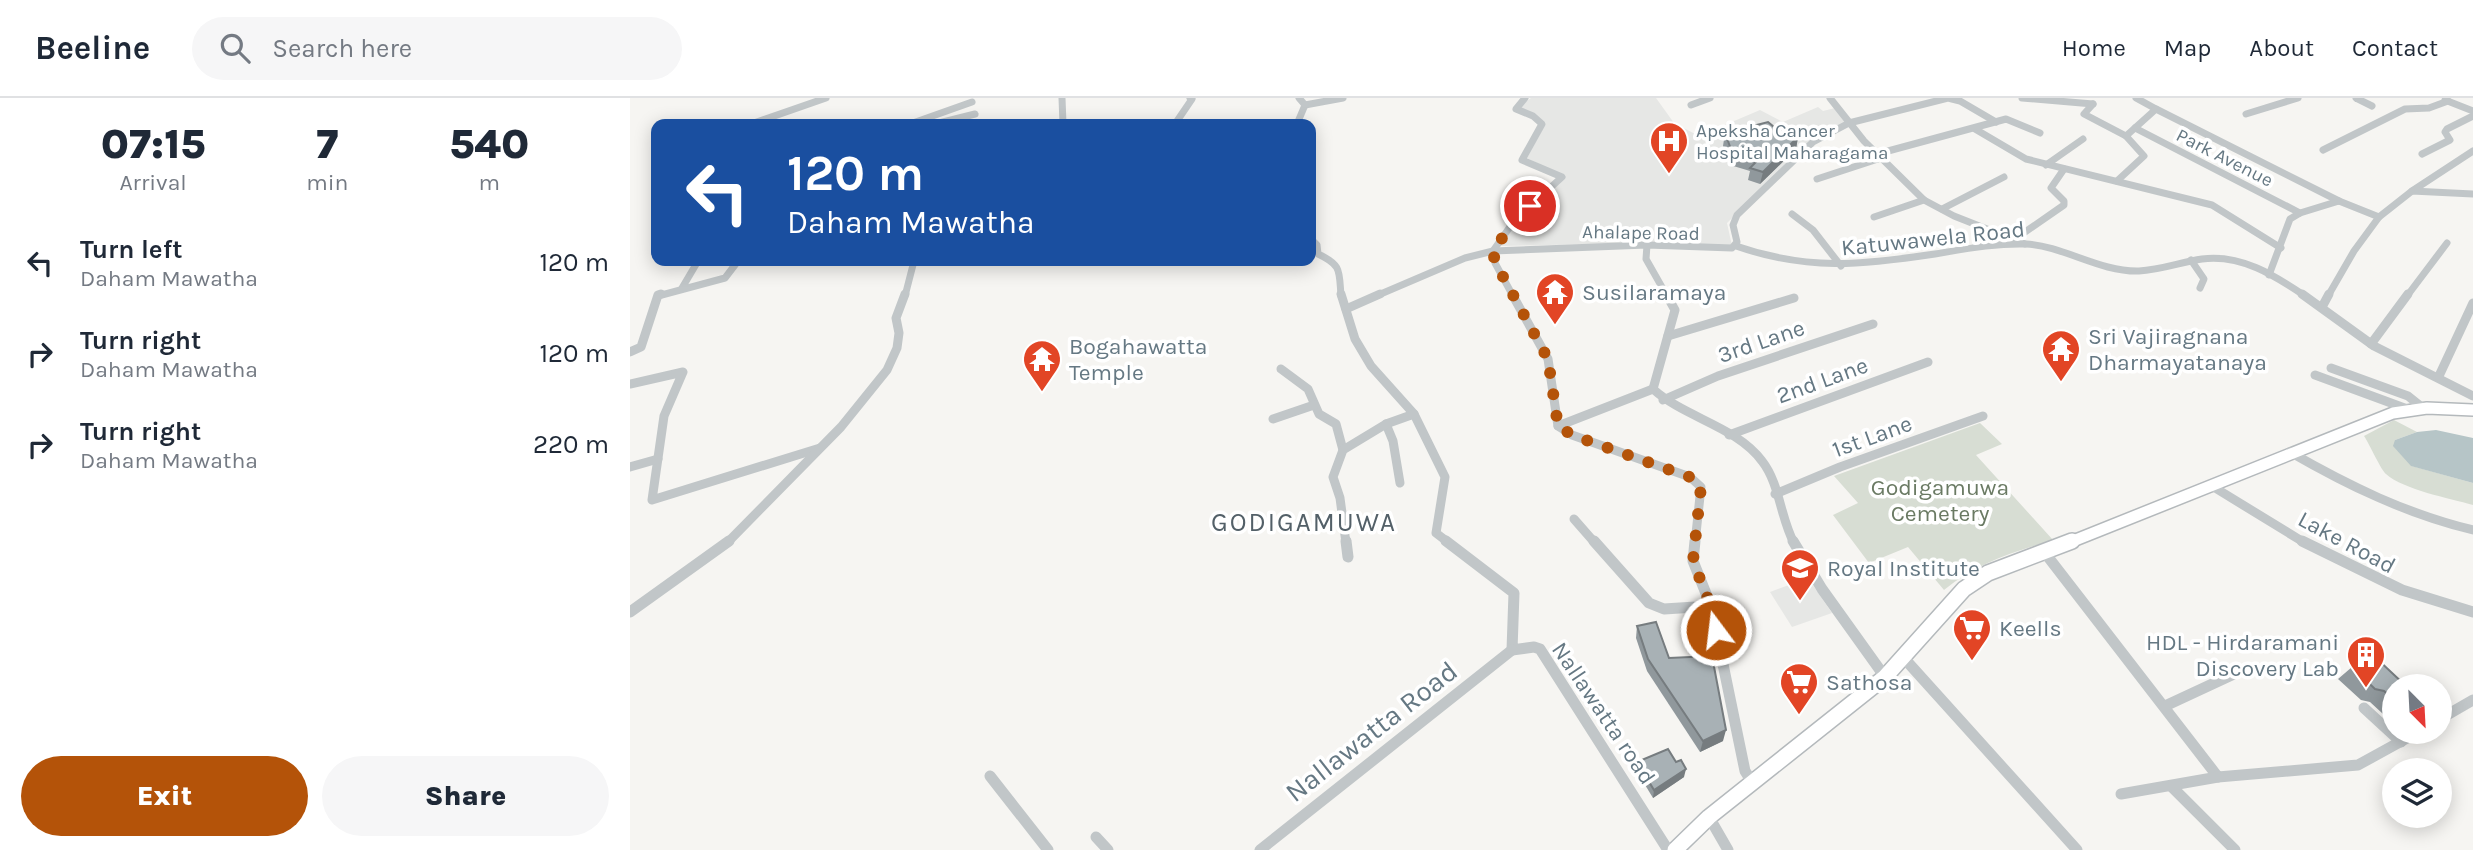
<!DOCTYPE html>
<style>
body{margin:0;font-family:Karla,sans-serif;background:#f6f6f7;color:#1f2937;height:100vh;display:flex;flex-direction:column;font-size:26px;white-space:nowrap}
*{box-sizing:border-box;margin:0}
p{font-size:23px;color:#747a83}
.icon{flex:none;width:38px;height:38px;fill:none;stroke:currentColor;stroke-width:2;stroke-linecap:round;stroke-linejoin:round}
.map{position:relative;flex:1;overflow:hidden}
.side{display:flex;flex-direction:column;background:#fff;width:630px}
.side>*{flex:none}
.hud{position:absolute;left:21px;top:21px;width:665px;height:147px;border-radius:14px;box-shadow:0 4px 18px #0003;background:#1a4fa0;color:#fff;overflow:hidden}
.needle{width:46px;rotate:156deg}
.controls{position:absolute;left:1752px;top:576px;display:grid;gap:14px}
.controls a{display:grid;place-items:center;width:70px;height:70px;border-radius:50%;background:#fff;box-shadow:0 4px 18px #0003;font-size:35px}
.pin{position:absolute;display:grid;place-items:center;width:60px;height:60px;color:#fff;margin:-30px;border:4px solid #fff;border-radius:50%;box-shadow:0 2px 7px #0007}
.me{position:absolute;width:77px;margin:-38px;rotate:345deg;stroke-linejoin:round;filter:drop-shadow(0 0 5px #0008)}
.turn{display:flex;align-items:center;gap:24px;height:147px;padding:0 21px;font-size:32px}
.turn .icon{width:91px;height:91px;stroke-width:2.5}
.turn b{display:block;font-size:49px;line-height:60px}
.eta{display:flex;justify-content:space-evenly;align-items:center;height:119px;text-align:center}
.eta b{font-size:42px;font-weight:800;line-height:49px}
.cta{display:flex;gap:14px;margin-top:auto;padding:14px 21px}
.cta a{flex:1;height:80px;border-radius:42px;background:#b45309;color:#fff;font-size:28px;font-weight:800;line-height:80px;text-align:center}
.cta a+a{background:#f6f6f7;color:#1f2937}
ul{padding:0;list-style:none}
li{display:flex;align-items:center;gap:21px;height:91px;padding:0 21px}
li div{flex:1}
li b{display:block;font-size:26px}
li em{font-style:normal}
header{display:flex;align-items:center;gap:42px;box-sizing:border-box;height:98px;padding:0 35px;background:#fff;border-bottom:2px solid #e0e1e3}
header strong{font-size:33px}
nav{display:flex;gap:38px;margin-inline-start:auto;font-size:24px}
.search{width:490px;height:63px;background:#f6f6f7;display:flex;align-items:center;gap:18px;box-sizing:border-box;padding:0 24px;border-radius:38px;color:#747a83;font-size:26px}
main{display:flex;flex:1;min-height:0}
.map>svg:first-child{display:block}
</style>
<header>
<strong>Beeline</strong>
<div class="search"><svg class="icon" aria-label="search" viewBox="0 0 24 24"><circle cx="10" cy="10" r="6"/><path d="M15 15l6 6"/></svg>Search here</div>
<nav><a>Home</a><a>Map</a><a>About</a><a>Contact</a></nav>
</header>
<main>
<section class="side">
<div class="eta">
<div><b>07:15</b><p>Arrival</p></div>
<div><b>7</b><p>min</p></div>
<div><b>540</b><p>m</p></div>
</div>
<ul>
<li><svg class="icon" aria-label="left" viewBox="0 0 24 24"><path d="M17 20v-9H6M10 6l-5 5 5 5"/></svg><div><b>Turn left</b><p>Daham Mawatha</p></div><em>120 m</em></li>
<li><svg class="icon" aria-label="right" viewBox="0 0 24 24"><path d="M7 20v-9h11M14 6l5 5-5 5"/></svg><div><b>Turn right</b><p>Daham Mawatha</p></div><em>120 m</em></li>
<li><svg class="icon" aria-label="right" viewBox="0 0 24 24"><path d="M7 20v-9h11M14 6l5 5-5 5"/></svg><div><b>Turn right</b><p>Daham Mawatha</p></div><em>220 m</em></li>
</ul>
<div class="cta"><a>Exit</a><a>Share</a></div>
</section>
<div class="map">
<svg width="1843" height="752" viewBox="0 0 1843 752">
<rect width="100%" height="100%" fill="#f6f5f2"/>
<!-- built -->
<g fill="#e6e7e5">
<path d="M901,0H1026L1044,25L1069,38L1130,12L1153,24L1188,9L1193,13L1205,10L1217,25L1180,43L1097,125L1102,148L1017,145L869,148L893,115L935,79L897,60L916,25L889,9Z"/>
<path d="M1178,480L1202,515L1162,529L1140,494Z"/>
</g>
<!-- green -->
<g fill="#d7ddd3">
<path d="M1764,322L1787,334L1765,342L1782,368L1843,385V407C1819,400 1774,392 1756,376C1751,372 1740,347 1734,338Z"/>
<path d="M1350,325L1372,346L1346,357L1423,442C1383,454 1347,465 1314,492L1278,449L1239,465L1203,417L1228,405L1204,378Z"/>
</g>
<!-- water -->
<path fill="#b6c5c7" d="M1806,332L1843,340V385L1781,368L1763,348L1765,342L1787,334Z"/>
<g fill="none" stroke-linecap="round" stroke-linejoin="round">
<defs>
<path id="major-far1" d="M1438,445L1763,315L1797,310L1843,312"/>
<path id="major" d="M1045,752L1079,719L1255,579L1334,491L1358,475L1442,443"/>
</defs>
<!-- major-far1 casing -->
<use href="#major-far1" stroke="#b4b9bc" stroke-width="14"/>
<!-- major casing -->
<use href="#major" stroke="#b4b9bc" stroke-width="18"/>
<!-- minor-far2 -->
<g stroke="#c1c6c8" stroke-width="7">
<path d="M432,0L433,26"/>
<path d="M1200,0L1234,43L1294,102L1324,118L1395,146"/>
<path d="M1392,0L1463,6"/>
<path d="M1506,0L1526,11"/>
<path d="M1726,0L1742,8"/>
<path d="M1815,2L1843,13"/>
<path d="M1463,6L1454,16L1496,38"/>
<path d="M675,7L713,0"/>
<path d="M1061,7L1080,0"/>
<path d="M1616,16L1668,0"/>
<path d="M121,26L196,0"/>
<path d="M280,26L342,4"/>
<path d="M305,26L345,16"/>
<path d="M545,26L562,1L560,0"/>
<path d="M667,26L675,7L669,0"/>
<path d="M1505,30L1670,115"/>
<path d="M1345,31L1396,61L1582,107L1651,150"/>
<path d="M1693,52L1775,11L1799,10L1818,3"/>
<path d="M1247,56L1376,21L1410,35"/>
<path d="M1792,56L1820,42L1815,34L1817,31L1843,18"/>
<path d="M1416,67L1453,41"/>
<path d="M1187,81L1251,60"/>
<path d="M1487,83L1514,58L1496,38L1526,11L1709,103"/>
<path d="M1782,93L1843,53"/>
<path d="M1312,111L1374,79"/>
<path d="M1162,116L1183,132L1211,168"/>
<path d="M1244,119L1294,102"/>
<path d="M681,141L687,147L688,156C712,167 709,173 711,198"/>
<path d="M1385,141L1434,107V103L1421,90L1434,71"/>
<path d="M1017,147L1016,161L1037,198"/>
<path d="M1106,148C1178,173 1231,167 1305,156C1335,151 1366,145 1396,146C1434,148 1469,174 1509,173C1531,172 1551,164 1572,161C1611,156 1644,177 1675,198"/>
<path d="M1561,162L1574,181L1570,190"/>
<path d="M1639,177L1660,121L1670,115L1709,103L1749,119L1782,93L1843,96"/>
<path d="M52,190L68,163"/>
<path d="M28,198L95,180L108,163"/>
<path d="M275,198L284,163"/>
<path d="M746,198L835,160L863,153L1017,147L1102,150L1107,144L1103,127L1107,117L1183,44L1219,25L1318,0L1330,3L1366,24"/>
<path d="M883,198L865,165L863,153L884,123L932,79L892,62L912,26L903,18L886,11L895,0"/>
<path d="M1698,198L1724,153L1749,119"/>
<path d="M1777,198L1817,145"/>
</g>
<!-- minor-far1 -->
<g stroke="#c1c6c8" stroke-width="9">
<path d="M711,196L725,241L741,268L784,316L815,379L806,435L819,445"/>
<path d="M882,196L918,261L928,328L942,337L1060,379L1071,389L1065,445"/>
<path d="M1036,196L1045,212L1023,291C1055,320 1106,328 1132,363C1150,386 1150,419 1164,445"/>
<path d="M1672,196L1744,248L1843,298"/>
<path d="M1692,209L1699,196"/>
<path d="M716,211L750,196"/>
<path d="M1038,238L1164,200"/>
<path d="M1741,246L1778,196"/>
<path d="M0,254L11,249L28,197L31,196"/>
<path d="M1701,270L1778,298L1793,310"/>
<path d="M651,271L678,291L689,316L706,326L713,352"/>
<path d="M1685,277L1780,312"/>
<path d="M1809,278L1843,205"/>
<path d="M0,286L53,274L34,318L22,402L190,350"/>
<path d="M1033,302L1088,278L1243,226"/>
<path d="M643,321L684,307"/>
<path d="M756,326L763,343L770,385"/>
<path d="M928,328L1023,291"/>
<path d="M1099,337L1298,264"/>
<path d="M1660,354C1719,388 1777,416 1843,432"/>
<path d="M0,369L28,361"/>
<path d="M1582,388L1675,445"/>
<path d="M1145,396L1210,369L1353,318"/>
<path d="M944,421L965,445"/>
<path d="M97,445L211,329L257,272L267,250L269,235L266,220L275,196"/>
<path d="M716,445L710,400L703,379L713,352L756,326L784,316"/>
</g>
<!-- minor -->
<g stroke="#c1c6c8" stroke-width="11">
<path d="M716,443L718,459"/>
<path d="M816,443L884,495L882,552L904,549L910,551L1038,752"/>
<path d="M964,443L1019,505L1034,511L1081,508"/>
<path d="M1065,443L1063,463L1081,508L1115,673L1122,684"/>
<path d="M1163,443L1192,491L1255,579"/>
<path d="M1672,443L1772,492L1843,514"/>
<path d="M1415,455L1588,679L1728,667L1788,634"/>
<path d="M0,514L99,443"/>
<path d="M1273,559L1447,752"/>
<path d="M1535,608L1606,575"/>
<path d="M1734,610L1771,644"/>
<path d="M1810,621L1843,602"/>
<path d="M360,678L418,752"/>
<path d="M1542,689L1605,752"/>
<path d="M1491,696L1588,679"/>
<path d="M1079,719L1098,752"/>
<path d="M466,739L478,752"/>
<path d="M630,752L882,552"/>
</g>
<!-- major-far1 -->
<use href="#major-far1" stroke="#fff" stroke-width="11"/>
<!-- major -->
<use href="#major" stroke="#fff" stroke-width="15"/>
</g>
<!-- wall -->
<g fill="#90989c">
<path d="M1149,33L1168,39L1166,51L1130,86L1118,82L1120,73L1100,67L1093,48L1095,35Z"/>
<path d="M1007,528L1039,560L1093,643L1070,654L1017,573L1006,540Z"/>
<path d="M1722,569L1764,588V626L1740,604L1731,602L1708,581Z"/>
<path d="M1007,664L1054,679L1023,700L1006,672Z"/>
</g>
<!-- shaded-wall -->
<g fill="#767c7f">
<path d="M1168,39L1166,51L1130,86L1133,74Z"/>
<path d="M1096,632L1093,643L1070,654L1073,643Z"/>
<path d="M1056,671L1054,679L1023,700L1024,692Z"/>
</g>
<!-- building -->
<g fill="#a8b1b5" stroke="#767c7f" stroke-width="2">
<path d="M1138,24L1149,33L1168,39L1133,74L1120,70L1127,63L1102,54L1095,35Z"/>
<path d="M1026,524L1039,560L1082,558L1096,632L1073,643L1018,561L1007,528Z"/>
<path d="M1745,559L1776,588H1764V602L1754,593L1745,591L1722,569Z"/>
<path d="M1038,651L1046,664L1051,662L1056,671L1024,692L1007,664Z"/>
</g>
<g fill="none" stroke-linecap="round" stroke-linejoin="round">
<!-- route -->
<path stroke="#b45309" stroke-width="12" stroke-dasharray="0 21.6" d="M900,108L884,123L863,153L865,164L918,261L928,328L942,337L1060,379L1071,389L1063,463L1081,509L1086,532"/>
</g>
<!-- icons -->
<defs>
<symbol id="hospital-pin" viewBox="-11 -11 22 30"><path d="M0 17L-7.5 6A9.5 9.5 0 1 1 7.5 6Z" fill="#e24525" stroke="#fff"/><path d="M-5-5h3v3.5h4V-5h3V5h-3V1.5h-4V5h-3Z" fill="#fff"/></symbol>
<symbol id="temple-pin" viewBox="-11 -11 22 30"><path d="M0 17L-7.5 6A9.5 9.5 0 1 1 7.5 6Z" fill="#e24525" stroke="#fff"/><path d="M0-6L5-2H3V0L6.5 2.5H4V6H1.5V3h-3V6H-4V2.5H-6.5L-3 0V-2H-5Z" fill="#fff"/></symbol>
<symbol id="university-pin" viewBox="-11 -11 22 30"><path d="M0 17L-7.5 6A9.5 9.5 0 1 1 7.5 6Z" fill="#e24525" stroke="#fff"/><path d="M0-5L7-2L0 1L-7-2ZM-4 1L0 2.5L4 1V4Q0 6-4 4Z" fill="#fff"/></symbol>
<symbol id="supermarket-pin" viewBox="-11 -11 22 30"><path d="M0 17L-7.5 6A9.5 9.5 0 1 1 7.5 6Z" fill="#e24525" stroke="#fff"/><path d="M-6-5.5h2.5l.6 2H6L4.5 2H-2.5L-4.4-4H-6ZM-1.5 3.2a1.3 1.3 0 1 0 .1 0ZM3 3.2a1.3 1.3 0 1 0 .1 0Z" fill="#fff"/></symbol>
<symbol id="building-pin" viewBox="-11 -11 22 30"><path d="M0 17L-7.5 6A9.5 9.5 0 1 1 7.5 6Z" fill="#e24525" stroke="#fff"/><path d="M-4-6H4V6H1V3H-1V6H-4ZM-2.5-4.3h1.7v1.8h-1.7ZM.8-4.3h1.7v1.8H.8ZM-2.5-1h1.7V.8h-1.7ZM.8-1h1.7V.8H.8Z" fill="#fff"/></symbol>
</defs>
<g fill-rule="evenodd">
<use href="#hospital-pin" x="1017" y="21" width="44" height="60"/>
<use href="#temple-pin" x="903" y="172" width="44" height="60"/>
<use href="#temple-pin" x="1409" y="229" width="44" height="60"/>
<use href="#temple-pin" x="390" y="239" width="44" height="60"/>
<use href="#university-pin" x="1148" y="448" width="44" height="60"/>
<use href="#supermarket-pin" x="1320" y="508" width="44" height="60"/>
<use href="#building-pin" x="1714" y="535" width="44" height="60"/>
<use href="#supermarket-pin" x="1147" y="562" width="44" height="60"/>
</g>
<g text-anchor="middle" stroke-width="7" stroke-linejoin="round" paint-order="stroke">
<!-- far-poi labels -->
<g font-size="19" fill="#657883" stroke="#fff" text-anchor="start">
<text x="1066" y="39">Apeksha Cancer<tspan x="1066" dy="22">Hospital Maharagama</tspan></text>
</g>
<!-- far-street labels -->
<g font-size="19" fill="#657883" stroke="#fff">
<text transform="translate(1595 59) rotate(27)" y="7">Park Avenue</text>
<text transform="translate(1011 134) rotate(1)" y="7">Ahalape Road</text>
</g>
<!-- street labels -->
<g font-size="23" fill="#657883" stroke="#fff">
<text transform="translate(1303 140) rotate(-6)" y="8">Katuwawela Road</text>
<text transform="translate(1131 243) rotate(-19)" y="8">3rd Lane</text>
<text transform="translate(1192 282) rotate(-20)" y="8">2nd Lane</text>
<text transform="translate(1242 338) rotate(-20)" y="8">1st Lane</text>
<text transform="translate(1717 444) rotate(28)" y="8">Lake Road</text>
<text transform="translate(974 615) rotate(56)" y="8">Nallawatta road</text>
</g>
<!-- poi labels -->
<g font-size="23" fill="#657883" stroke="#fff" text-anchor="start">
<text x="952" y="202">Susilaramaya</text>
<text x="1458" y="246">Sri Vajiragnana<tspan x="1458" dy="26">Dharmayatanaya</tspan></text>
<text x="439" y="256">Bogahawatta<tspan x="439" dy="26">Temple</tspan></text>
<text x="1197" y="478">Royal Institute</text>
<text x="1369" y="538">Keells</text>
<text x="1709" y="552" text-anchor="end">HDL - Hirdaramani<tspan x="1709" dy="26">Discovery Lab</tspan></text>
<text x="1196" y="592">Sathosa</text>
</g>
<!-- park labels -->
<g font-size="23" fill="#6a7a63" stroke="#fff">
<text x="1310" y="397">Godigamuwa<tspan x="1310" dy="26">Cemetery</tspan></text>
</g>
<!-- quarter labels -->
<g font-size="26" letter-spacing="2" fill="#536068" stroke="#fff">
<text x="674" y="433">GODIGAMUWA</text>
</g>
<!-- near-street labels -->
<g font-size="28" fill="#657883" stroke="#fff">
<text transform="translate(741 633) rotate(-38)" y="10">Nallawatta Road</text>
</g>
</g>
</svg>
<div class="controls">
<a><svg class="needle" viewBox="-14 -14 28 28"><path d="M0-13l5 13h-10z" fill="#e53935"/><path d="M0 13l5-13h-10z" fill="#747a83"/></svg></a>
<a><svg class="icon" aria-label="layers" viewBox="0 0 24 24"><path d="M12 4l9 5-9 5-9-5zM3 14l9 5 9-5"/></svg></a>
</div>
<div class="pin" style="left:900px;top:108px;background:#d93025"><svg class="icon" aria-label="arrive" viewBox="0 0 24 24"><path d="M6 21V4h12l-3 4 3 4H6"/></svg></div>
<svg class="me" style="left:1086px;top:532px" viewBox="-20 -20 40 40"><circle r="17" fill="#b45309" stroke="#fff" stroke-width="3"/><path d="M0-11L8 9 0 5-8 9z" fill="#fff"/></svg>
<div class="hud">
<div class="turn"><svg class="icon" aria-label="left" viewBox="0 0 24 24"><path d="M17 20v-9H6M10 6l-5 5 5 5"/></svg><div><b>120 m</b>Daham Mawatha</div></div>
</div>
</div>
</main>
